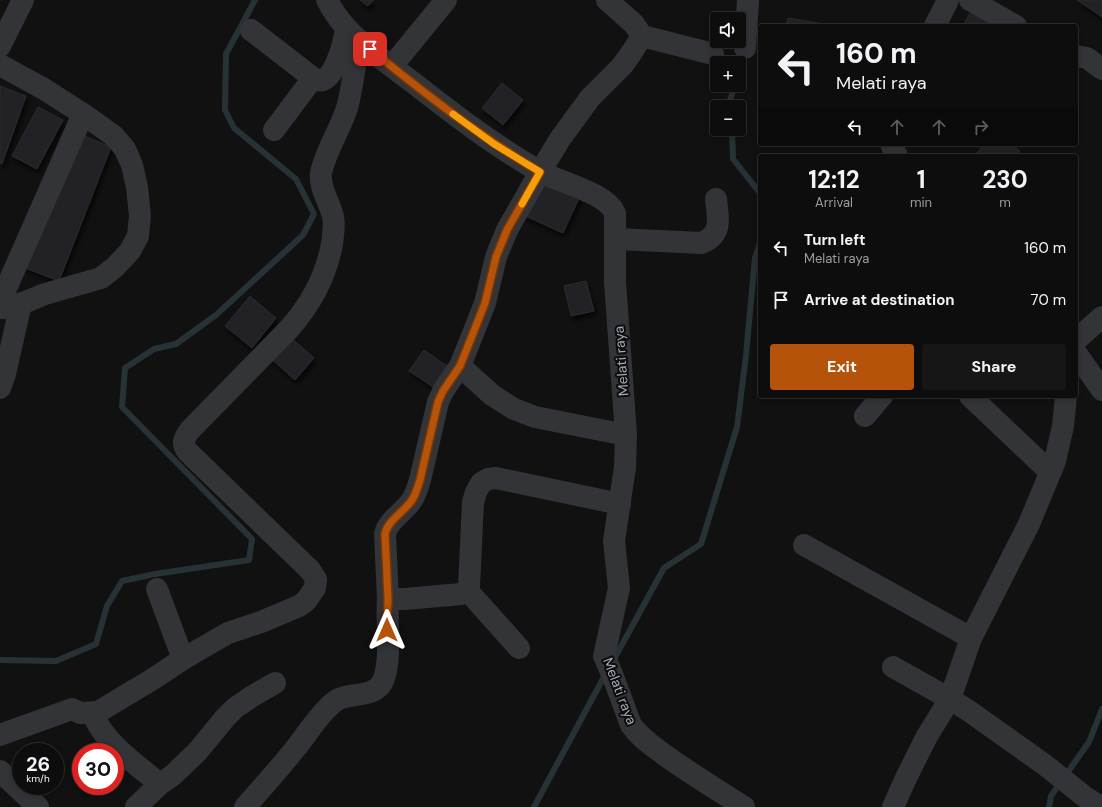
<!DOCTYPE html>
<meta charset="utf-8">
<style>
body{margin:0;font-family:"DM Sans",sans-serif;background:#161617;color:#f1f3f6;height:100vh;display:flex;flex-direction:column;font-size:15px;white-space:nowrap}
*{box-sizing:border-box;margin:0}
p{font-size:13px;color:#9a9c9e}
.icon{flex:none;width:22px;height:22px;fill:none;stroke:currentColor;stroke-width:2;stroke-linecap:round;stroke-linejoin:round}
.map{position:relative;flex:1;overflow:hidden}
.panel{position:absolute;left:758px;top:154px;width:320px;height:244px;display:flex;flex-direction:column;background:#0d0d0e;border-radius:4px;box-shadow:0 2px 6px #0003,0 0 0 1px #2d2d2e}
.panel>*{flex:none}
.guide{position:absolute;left:758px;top:24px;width:320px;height:122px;border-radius:4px;box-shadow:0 2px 6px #0003,0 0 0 1px #2d2d2e;background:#0d0d0e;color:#f1f3f6;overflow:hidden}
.controls{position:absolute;left:710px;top:12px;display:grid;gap:8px}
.controls a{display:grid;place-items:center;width:36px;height:36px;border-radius:4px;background:#0d0d0e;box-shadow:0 2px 6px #0003,0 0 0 1px #2d2d2e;font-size:20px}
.speed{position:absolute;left:12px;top:743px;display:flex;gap:8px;font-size:20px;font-weight:700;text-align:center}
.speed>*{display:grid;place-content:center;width:52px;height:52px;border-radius:50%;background:#0d0d0e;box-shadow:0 2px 6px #0003,0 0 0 1px #2d2d2e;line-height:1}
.speed small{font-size:10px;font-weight:400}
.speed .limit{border:6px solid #d22;background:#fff;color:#111}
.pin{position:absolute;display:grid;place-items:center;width:34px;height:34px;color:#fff;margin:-17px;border-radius:8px;box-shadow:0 2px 6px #0006}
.me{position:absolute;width:44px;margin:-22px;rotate:0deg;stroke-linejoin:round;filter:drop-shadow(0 0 3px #0008)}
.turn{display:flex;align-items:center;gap:14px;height:84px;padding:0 12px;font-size:18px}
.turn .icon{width:52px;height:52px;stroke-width:2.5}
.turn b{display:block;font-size:28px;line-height:34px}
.lanes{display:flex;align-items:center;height:38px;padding:0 12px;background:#0003;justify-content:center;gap:20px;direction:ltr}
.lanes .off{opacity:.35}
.eta{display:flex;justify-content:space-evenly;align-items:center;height:68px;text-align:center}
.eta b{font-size:24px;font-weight:700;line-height:28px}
.button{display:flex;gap:8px;margin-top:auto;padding:8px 12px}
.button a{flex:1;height:46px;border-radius:4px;background:#b45309;color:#fff;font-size:16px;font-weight:700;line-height:46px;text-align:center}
.button a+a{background:#161617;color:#f1f3f6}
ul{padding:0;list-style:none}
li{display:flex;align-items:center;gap:12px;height:52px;padding:0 12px}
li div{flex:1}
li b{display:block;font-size:15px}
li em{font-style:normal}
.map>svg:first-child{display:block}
</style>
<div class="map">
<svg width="1102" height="807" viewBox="0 0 1102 807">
<defs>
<filter id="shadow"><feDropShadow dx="2.5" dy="4.5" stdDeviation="2" flood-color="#0009"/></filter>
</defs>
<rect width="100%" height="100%" fill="#111112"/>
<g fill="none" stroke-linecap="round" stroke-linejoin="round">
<!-- stream -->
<g stroke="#273236" stroke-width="6">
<path d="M739,73L746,51"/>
<path d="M731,107L730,100L735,85"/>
<path d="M732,129L733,159L760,193"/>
<path d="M0,660L56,661L96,644L107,606L122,581L155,574L249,560L252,539L122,407L125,368L154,349L176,344L216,315L303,235L314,214L296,179L234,128L225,110L226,54L255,0"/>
<path d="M613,661L664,568L701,544L737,427L746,355L755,258L760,243"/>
<path d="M534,807L606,673"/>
<path d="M1049,807L1051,796L1089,742L1102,709"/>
</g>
</g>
<!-- building -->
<g fill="#242426" stroke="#2b2b2e" filter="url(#shadow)">
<path d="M360,0H374L368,6Z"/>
<path d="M1077,0H1102V17Z"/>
<path d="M974,6L1010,26H963Z"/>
<path d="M788,18L831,25V26H786Z"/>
<path d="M502,83L523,100L503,125L482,108Z"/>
<path d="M0,86L26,96L2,164L0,163Z"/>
<path d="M38,107L63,120L37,169L12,156Z"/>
<path d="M77,133L111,147L59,281L25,268Z"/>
<path d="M984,144H1011L1020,151L1016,156H975Z"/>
<path d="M538,177L580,196L563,233L521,214Z"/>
<path d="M586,281L594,311L571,316L564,286Z"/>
<path d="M250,296L276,318L252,348L225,326Z"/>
<path d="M287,334L314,358L295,380L268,356Z"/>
<path d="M424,350L450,368L436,389L409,371Z"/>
</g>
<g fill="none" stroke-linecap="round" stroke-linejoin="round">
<!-- minor -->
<g stroke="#323437" stroke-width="22">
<path d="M327,0C344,35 381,58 411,81C452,113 492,144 537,170C557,182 606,192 615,213V282L626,435L625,467L614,541L619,588L604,656L612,674L631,725C640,738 653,746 666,756C691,774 718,790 744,807"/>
<path d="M607,0L634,24L642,36L713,54"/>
<path d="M970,0L1016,26"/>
<path d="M935,26L948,0"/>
<path d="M251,30L313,78C333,92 344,41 346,29"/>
<path d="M0,46L23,0"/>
<path d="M745,48L748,0"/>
<path d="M1076,56L1087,58L1102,69"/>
<path d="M0,65L44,89L83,114L114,136L125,149L132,165L137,187L140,216L138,236L130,251L115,267L101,278L45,294L11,308H0"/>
<path d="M392,66L446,0"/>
<path d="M274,130L313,78"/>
<path d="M891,144L897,156"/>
<path d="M616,239L702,243C723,234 718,218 716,199"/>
<path d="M0,302L83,114"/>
<path d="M1076,340L1102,317"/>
<path d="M1076,353L1102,390"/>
<path d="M460,366L492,395L514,409L535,417L626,435"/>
<path d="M0,388L5,374L21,303"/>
<path d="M970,396L1050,472"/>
<path d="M865,416L882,396"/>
<path d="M804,545L971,638"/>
<path d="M157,589L183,659"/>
<path d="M467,590L519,648"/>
<path d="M388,599L385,534C388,520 404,512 412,500C416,494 418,486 420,480L438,402L443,391L460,366L474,331L485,303L496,257L507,230L540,172L560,139L590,98L622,66L632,52L642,36"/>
<path d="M893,667L950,699L969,711L1045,765L1085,797L1101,807"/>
<path d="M93,713C101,740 138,766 160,784"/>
<path d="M0,735L72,709L80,713L98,712L153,679L183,659L228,633L261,622L299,606L306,601L315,588L316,579L310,570L188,452C181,443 184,438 190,430L289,329C311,304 326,277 332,244C333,235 335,225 333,217C330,202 319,189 321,173C325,152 340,130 347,108C353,86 355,62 359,40"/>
<path d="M0,771L38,807"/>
<path d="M136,807L160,784L173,775L197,752L225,718L235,708L251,697L275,683"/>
<path d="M245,807C262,788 279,769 295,749C308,733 318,715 334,702C347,691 374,700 383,681C392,660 386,623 388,599H405L461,594L465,592L469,587L473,502L476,492L481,483L488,479L496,478L620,504"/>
<path d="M893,807L906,778L927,736L950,699L971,638L1029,524L1055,461L1063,426L1066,396"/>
</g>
</g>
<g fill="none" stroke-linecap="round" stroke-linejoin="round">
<defs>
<path id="route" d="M370,49C424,93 479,136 540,172L507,230L496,257L485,303L474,331L460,366L443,391L438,402L420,480C418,486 416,494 412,500C404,512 388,520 385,534L388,599L387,630"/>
</defs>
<!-- route casing -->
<use href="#route" stroke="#753606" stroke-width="10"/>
<!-- route -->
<use href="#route" stroke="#b45309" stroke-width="7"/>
<!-- slow -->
<path stroke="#f59e0b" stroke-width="7" d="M453,114L494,144L540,172L522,204"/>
</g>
<g text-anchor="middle" stroke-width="4" stroke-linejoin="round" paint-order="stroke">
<!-- street labels -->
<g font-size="14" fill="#a2aab4" stroke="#0c0c0d">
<text transform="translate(621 361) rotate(-94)" y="5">Melati raya</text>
<text transform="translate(620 691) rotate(69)" y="5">Melati raya</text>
</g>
</g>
</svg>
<div class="controls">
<a><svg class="icon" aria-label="sound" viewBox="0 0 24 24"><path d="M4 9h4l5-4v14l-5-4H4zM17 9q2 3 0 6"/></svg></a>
<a>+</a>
<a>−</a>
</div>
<div class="speed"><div>26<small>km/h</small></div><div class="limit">30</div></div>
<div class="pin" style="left:370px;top:49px;background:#d93025"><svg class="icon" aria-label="arrive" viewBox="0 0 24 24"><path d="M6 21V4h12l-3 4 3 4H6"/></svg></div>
<svg class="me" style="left:387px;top:630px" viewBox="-20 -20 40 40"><path d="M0-17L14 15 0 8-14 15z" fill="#b45309" stroke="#fff" stroke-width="4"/></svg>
<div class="guide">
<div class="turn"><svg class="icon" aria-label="left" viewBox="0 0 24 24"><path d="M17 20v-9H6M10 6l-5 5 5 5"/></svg><div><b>160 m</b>Melati raya</div></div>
<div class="lanes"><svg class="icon" aria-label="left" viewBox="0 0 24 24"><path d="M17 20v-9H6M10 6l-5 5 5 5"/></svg><svg class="icon off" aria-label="ahead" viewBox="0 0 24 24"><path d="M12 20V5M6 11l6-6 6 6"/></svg><svg class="icon off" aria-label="ahead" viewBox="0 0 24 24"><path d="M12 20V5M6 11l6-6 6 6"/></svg><svg class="icon off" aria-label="right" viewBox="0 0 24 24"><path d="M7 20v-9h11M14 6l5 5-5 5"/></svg></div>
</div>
<section class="panel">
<div class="eta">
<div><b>12:12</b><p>Arrival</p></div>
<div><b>1</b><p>min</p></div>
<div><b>230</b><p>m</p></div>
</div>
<ul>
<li><svg class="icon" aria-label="left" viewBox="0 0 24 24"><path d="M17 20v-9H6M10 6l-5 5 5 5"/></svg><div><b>Turn left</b><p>Melati raya</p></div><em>160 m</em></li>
<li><svg class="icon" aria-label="arrive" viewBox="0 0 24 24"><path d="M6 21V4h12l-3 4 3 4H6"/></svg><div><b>Arrive at destination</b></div><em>70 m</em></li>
</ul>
<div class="button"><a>Exit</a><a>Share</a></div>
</section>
</div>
